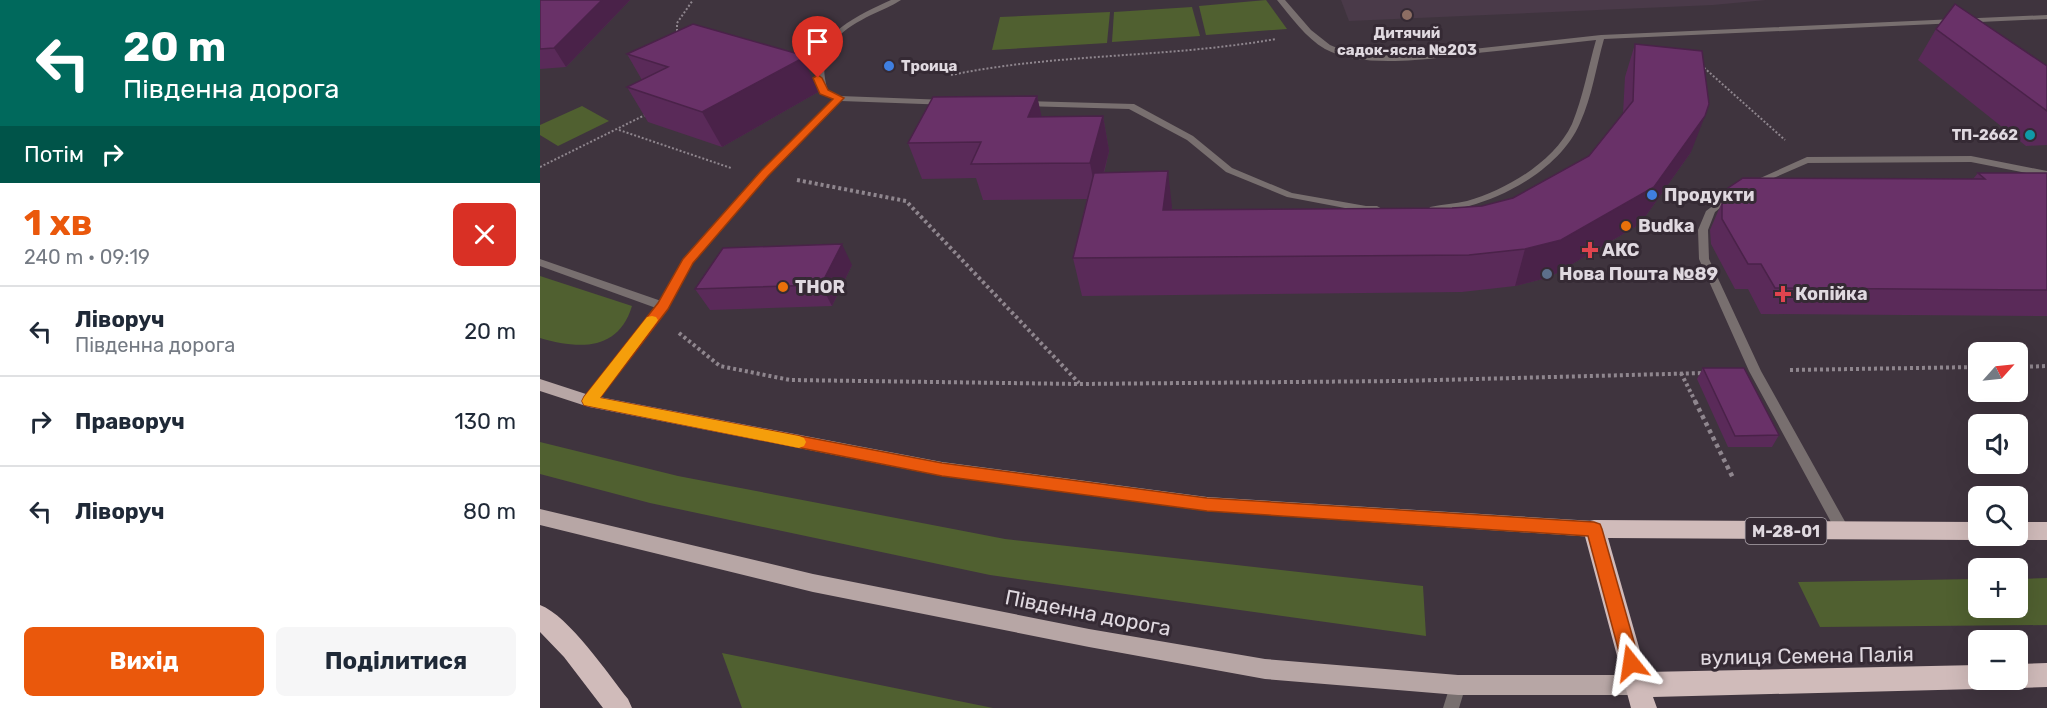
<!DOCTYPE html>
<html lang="uk">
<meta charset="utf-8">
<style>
body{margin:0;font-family:Rubik,sans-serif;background:#f6f6f7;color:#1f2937;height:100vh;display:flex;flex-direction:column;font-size:22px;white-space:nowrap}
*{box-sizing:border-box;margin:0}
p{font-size:20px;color:#747a83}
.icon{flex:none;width:33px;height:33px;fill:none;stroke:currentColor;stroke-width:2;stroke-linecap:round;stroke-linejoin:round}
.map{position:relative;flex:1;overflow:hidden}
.panel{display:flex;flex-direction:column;background:#fff;width:540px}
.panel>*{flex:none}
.hud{background:#00695c;color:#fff;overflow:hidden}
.needle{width:39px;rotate:63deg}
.buttons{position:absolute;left:1428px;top:342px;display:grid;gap:12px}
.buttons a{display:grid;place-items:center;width:60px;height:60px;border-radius:9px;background:#fff;box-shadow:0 6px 24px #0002;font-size:30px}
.pin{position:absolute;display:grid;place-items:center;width:51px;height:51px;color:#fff;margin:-62px -26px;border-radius:50% 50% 50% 0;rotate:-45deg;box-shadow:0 0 6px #0007}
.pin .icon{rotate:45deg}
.me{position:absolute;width:66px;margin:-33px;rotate:345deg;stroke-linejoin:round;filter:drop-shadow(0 0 4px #0008)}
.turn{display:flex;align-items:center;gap:21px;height:126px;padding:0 24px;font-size:27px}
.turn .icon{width:78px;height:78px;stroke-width:2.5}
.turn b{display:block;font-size:42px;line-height:51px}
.then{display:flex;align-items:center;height:57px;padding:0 24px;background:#0003;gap:12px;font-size:22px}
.round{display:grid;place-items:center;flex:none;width:63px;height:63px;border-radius:9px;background:#f6f6f7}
.summary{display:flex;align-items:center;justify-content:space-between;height:102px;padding:0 24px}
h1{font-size:36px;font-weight:700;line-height:45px;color:#ea580c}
.primary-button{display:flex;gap:12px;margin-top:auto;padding:12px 24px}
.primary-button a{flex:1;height:69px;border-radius:9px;background:#ea580c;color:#fff;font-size:24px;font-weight:700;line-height:69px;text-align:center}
.primary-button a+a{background:#f6f6f7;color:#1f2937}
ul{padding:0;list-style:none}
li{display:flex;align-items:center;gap:18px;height:90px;padding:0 24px;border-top:2px solid #e0e1e3}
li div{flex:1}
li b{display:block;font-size:22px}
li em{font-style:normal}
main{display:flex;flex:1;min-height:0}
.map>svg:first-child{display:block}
</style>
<main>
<section class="panel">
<div class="hud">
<div class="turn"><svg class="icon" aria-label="left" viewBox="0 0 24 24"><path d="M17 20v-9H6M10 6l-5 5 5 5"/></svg><div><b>20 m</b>Південна дорога</div></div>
<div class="then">Потім<svg class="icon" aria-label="right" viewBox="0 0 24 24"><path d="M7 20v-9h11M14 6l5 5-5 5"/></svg></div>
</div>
<div class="summary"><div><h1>1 хв</h1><p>240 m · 09:19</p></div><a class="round" style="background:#d93025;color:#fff"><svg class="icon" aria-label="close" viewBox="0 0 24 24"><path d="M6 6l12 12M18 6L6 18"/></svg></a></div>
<ul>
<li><svg class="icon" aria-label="left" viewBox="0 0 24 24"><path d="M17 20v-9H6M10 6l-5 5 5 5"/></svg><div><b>Ліворуч</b><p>Південна дорога</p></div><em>20 m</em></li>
<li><svg class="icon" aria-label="right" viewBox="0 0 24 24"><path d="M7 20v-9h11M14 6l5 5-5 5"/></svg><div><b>Праворуч</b></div><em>130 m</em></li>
<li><svg class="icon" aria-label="left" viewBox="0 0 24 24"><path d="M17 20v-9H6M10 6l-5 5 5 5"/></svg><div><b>Ліворуч</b></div><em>80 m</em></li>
</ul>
<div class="primary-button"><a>Вихід</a><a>Поділитися</a></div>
</section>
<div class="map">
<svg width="1507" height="708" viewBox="0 0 1507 708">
<rect width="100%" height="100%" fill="#3f343e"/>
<!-- built -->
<path fill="#4a3a49" d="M801,0H1226L1173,5L809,21Z"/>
<!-- green -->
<g fill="#506030">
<path d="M726,0L747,29L666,35L659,6Z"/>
<path d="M652,7L660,36L572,42L574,12Z"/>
<path d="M570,12L567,43L452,50L460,17Z"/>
<path d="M42,106L69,121L18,146L0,135V125Z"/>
<path d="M0,276L92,306C78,352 38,349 0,338Z"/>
<path d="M0,442L138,476L465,539L883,586L886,636L450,575L110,503L0,474Z"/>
<path d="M1507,578V625L1280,627L1258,582L1438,579V608H1478V579Z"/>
<path d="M182,653L453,708H202Z"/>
</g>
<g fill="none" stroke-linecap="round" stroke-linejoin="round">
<!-- path-far2 -->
<g stroke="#8f868e" stroke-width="2" stroke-dasharray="2 2" stroke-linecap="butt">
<path d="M137,35V23L153,0"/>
<path d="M1161,65L1245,140"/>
<path d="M411,75C518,53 628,58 736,39"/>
<path d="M79,130L191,168"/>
<path d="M0,167L107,114"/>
</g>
<!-- path-far1 -->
<g stroke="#8f868e" stroke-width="4" stroke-dasharray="3 3" stroke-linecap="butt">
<path d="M257,180L366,201L539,383"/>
<path d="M139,333L180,366L250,380L539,384L860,381L1165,373"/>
<path d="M1478,367L1507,366"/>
<path d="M1250,370L1438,367"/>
<path d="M1141,373L1156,403"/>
</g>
<!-- path -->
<path stroke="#8f868e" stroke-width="4.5" stroke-dasharray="4 4" stroke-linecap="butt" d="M1155,401L1194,480"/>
<!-- lane -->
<g fill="#786f6f" fill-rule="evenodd">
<path d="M351,0H361C352,6 341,10 331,15C297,32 275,50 288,91L300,96L407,100L411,103L410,105L301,101L227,175L152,264L127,309H119L117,306L144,260L221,171L293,99L281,94C258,43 313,17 351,0Z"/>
<path d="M737,0H745L771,30L790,45L809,53L831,56L887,54L1061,35L1507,15V19L1064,39C1056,67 1052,97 1040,123C1022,165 971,195 929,206C918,209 898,216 889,209L890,207C903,204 915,204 927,201C966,190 1014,162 1032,124C1043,97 1048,68 1056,40C1020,44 984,48 947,52C903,57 825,71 785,49C766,38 751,17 737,0Z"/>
<path d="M485,101L594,104L653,136L692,168L752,193L826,206H837L842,209L837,212H826L747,197L686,172L647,140L589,109L482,106L481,104Z"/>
<path d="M1431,156L1507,171V177L1431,162L1268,163L1215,186L1212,187L1207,184L1267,157Z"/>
<path d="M1194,190L1199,193L1175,212L1168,230L1169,259L1221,371L1308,527L1310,531L1308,535L1303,537L1298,535L1209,371L1159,259L1158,230L1166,211Z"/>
<path d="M918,677L924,679L926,685L919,708H903L912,679Z"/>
</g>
<!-- street -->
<path fill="#786f6f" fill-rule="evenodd" d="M0,259L127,303L129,306L53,404H45L43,401L116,308L0,266Z"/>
<!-- primary -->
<g fill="#b7a6a5" fill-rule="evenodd">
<path d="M0,379L49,395L402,462L667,497L1054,521L1060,523L1063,529L1060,535L1054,537L667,511L402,476L49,407L0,391Z"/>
<path d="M0,509L273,574L549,629L725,659L918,675H1097L1104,678L1107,685L1104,692L1097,695H918L725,679L549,647L273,592L0,525Z"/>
</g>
<!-- highway -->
<g fill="#d0bbba" fill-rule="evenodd">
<path d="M1054,520L1438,522V536H1447L1438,540L1068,538L1106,672L1438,665V680H1449L1447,686L1438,689L1113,697L1117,708H1091L1043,529L1046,522Z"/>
<path d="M1478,522H1507V540H1478L1470,538L1469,536H1478Z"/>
<path d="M0,605C29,616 68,674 88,699L92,708H63L24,657L0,632Z"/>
<path d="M1507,663V687L1478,688L1469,685L1467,680H1478V664Z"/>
</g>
</g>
<!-- wall -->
<g fill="#5a2a59">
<path d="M0,0H90L26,67L0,69Z"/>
<path d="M1396,29L1507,66V145L1486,146L1378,60Z"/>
<path d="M1095,44L1151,152L1100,224L1010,277L975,286L922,292L542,296L533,258L547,199L443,200L436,178L382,179L368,143L497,96L501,116H563L569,151L564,173L632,207V210L912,208L942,206L973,198L1049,156L1083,114L1085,77Z"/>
<path d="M87,54L277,89L278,92L182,147L108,122L87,87L102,80Z"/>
<path d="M1438,173H1507V316L1221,314L1208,289H1195L1171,244L1170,230L1188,188L1433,179Z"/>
<path d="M312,265L292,306L170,310L155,289Z"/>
<path d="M1163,368L1239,435L1232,447H1188L1157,379Z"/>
</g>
<!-- shaded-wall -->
<g fill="#4a2249">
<path d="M62,0H90L26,67L14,48Z"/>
<path d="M262,55L278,92L182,147L162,112Z"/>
<path d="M497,96L505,132L488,117Z"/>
<path d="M563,116L569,151L557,199L550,163Z"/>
<path d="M1165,116L1151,152L1100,224L1010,277L975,286L985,249Z"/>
<path d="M628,171L632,207L628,247L623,210Z"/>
<path d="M302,244L312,265L292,306L281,285Z"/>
</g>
<!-- building -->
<g fill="#693168" stroke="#4a2249" stroke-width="1.5">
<path d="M0,0H62L14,48L0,49Z"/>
<path d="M1415,4L1507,66V111L1396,29Z"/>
<path d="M153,24L262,55L263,58L162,112L87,87L128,67L87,54Z"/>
<path d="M1095,44L1162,51L1169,104L1165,116L1114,187L1021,240L985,249L929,255L533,258L554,173L628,171L623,210L912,208L942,206L973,198L1049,156L1093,101Z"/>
<path d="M497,96L488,117L563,116L550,163L431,164L441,142L368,143L393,97Z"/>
<path d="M1438,173H1507V290L1235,288L1221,264H1208L1182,219V205L1188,188L1203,178L1445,179Z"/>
<path d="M302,244L281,285L155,289L183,248Z"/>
<path d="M1163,368H1204L1239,435L1195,436Z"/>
</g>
<!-- route -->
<path fill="#ea580c" stroke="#983908" stroke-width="1.5" d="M278,75L282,78L288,90L304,98L228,176L153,263L128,309L60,398L402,463L667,498L1054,522L1060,524L1062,529L1100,663L1098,669L1091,672L1085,669L1082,663L1048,536L667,511L402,476L44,405L42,401L44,397L118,303L143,259L221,171L293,99L280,94L273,78Z"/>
<!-- slow -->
<path fill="#f59e0b" d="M112,316L116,317L118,320L116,323L60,398L259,436L264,438L266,442L264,446L259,448L44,405L42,401L44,397L107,317Z"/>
<!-- markers -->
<circle fill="#8d6e63" stroke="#352a34" stroke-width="2" cx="867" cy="15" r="6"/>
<g fill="#3f7fe0" stroke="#352a34" stroke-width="2">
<circle cx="349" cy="66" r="6"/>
<circle cx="1112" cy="195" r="6"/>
</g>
<circle fill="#0f9aa8" stroke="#352a34" stroke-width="2" cx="1490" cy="135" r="6"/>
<g fill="#e8710a" stroke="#352a34" stroke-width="2">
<circle cx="1086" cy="226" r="6"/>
<circle cx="243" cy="287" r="6"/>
</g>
<g fill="#e0444e" stroke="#352a34" stroke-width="2">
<path d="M1047 241h6v6h6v6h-6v6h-6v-6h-6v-6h6z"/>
<path d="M1240 285h6v6h6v6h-6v6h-6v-6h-6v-6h6z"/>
</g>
<circle fill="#5c6f8a" stroke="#352a34" stroke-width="2" cx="1007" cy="274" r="6"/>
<g text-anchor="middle" stroke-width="6" stroke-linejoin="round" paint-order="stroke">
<!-- far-poi labels -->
<g font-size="15" font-weight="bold" fill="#e0d9e0" stroke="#352a34">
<text x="867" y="38">Дитячий<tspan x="867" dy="17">садок-ясла №203</tspan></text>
<text x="361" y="71" text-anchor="start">Троица</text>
<text x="1478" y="140" text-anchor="end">ТП-2662</text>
</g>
<!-- shield labels -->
<rect fill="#352a34" stroke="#ada4ac" stroke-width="1.5" x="1205.5" y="518" width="81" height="26" rx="4.5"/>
<g font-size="16" font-weight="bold" fill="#e0d9e0">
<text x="1246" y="537">М-28-01</text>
</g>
<!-- poi labels -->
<g font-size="18" font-weight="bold" fill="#e0d9e0" stroke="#352a34" text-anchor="start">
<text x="1124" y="201">Продукти</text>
<text x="1098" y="232">Budka</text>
<text x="1062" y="256">АКС</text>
<text x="1019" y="280">Нова Пошта №89</text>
<text x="255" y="293">THOR</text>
<text x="1255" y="300">Копійка</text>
</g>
<!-- near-street labels -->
<g font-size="21" fill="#e0d9e0" stroke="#352a34">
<text transform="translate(548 613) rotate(11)" y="7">Південна дорога</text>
<text transform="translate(1267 656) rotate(-1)" y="7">вулиця Семена Палія</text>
</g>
</g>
</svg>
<div class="buttons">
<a><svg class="needle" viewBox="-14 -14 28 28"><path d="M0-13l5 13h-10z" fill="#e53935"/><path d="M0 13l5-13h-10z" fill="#747a83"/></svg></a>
<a><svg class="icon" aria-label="sound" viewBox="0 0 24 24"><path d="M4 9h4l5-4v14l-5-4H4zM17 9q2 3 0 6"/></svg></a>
<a><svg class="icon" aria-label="search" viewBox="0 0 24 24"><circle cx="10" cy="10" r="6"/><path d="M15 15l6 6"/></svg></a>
<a>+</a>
<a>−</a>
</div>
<div class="pin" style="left:278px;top:78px;background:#d93025"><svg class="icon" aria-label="arrive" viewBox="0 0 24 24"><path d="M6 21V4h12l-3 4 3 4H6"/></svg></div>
<svg class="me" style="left:1091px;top:663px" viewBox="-20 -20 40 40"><path d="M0-17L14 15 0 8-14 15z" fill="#ea580c" stroke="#fff" stroke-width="4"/></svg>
</div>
</main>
